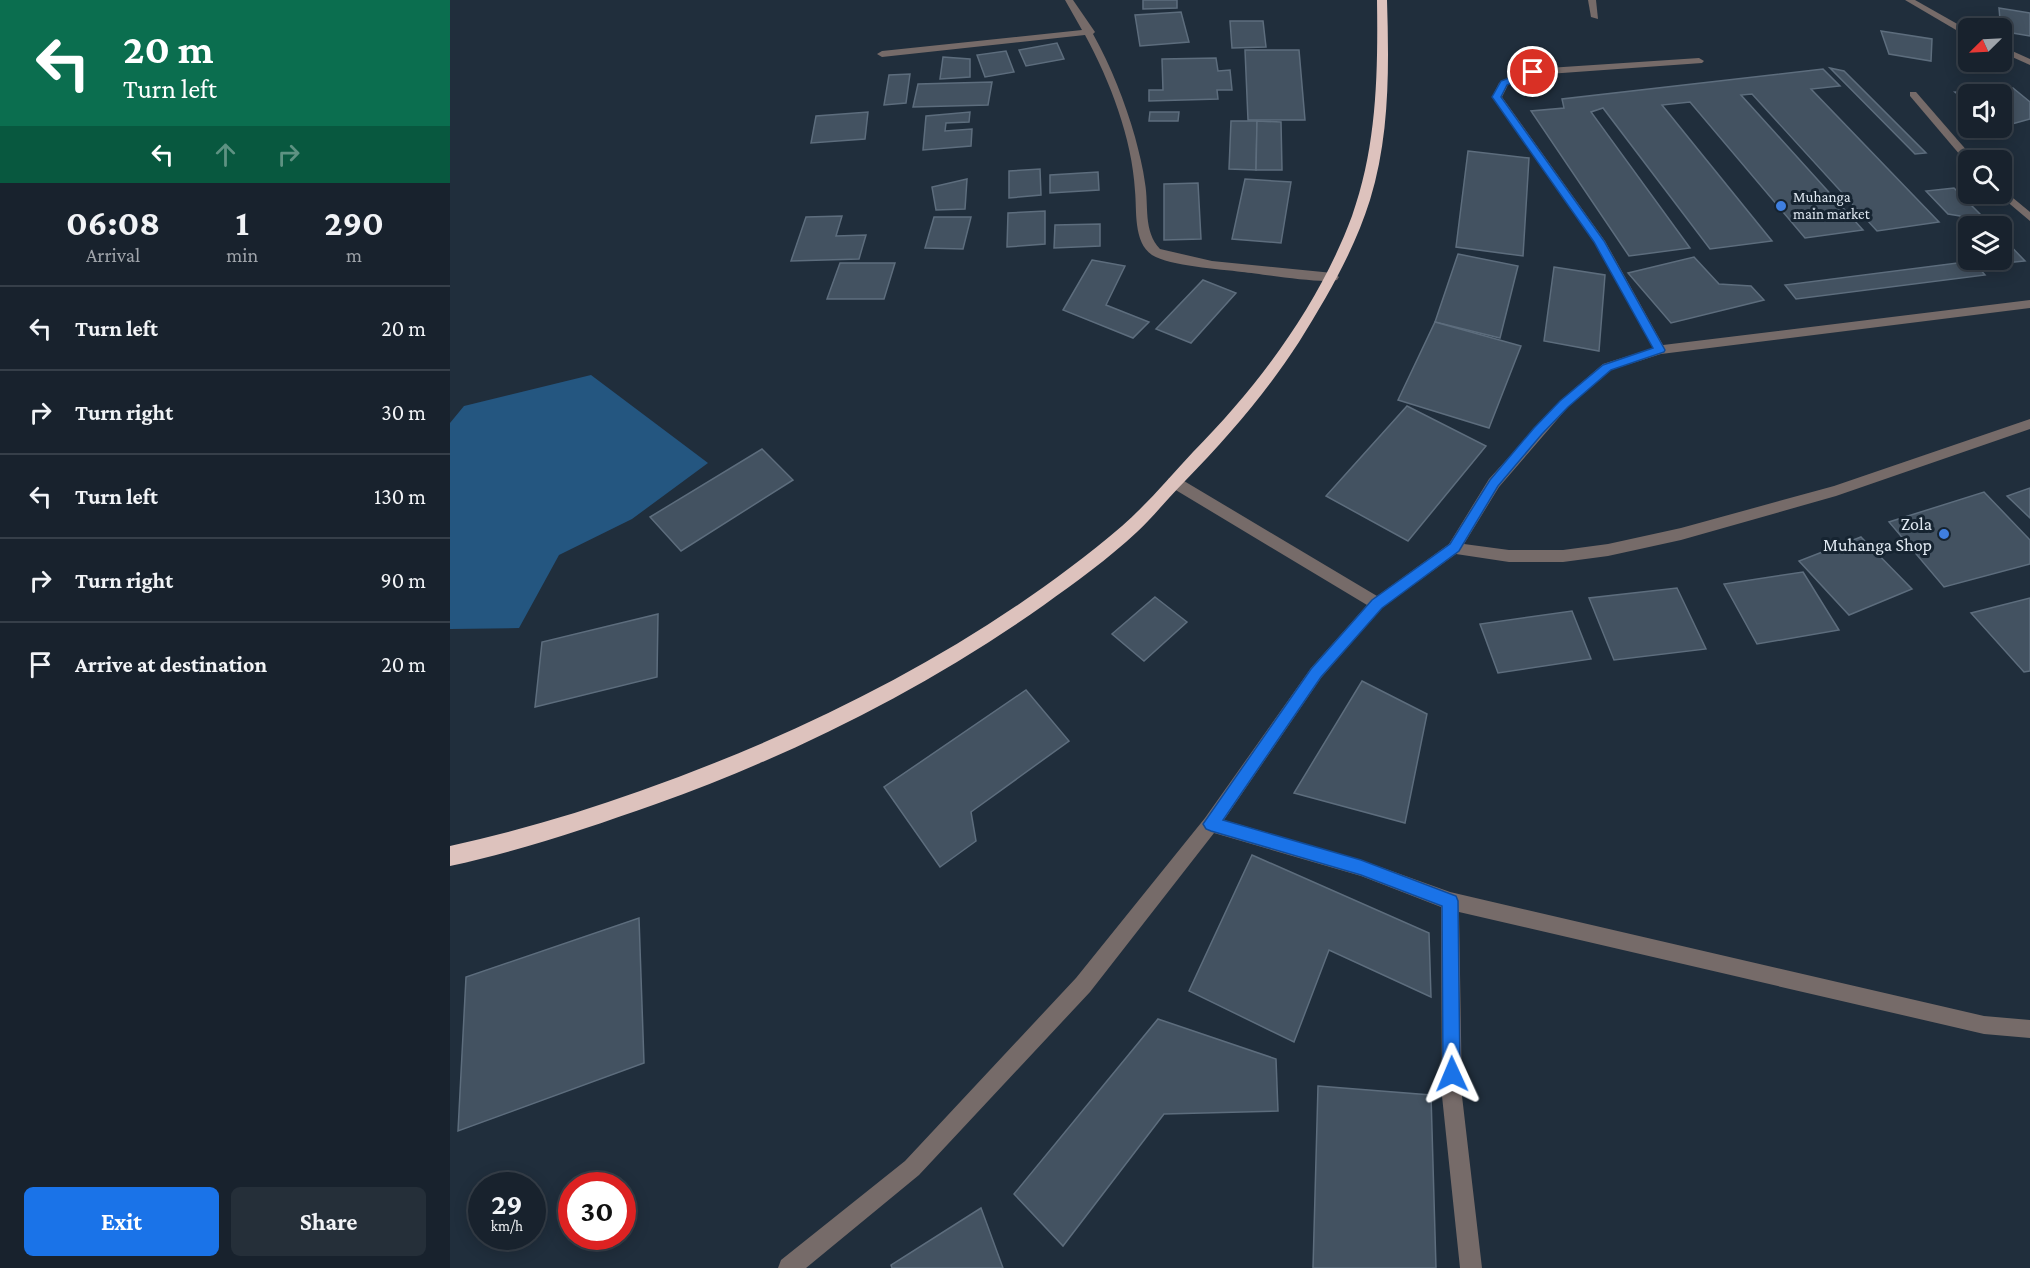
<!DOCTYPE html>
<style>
body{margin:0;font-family:"Crimson Pro",serif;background:#252f39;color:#f1f3f6;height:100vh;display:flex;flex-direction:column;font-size:22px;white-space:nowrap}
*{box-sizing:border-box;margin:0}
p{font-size:20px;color:#9fa4aa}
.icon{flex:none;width:33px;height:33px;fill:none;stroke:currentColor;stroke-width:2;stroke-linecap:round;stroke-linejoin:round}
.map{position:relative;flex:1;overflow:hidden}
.side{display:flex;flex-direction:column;background:#18222d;width:450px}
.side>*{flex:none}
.hud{background:#0b6e4f;color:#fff;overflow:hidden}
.needle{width:39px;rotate:246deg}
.fabs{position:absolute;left:1508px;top:18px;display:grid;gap:12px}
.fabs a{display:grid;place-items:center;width:54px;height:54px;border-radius:9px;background:#18222d;box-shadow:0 3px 15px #0003,0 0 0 2px #363f49;font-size:30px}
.speed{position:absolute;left:18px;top:1172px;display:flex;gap:12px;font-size:30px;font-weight:700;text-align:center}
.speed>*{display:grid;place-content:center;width:78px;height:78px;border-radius:50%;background:#18222d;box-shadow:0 3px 15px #0003,0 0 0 2px #363f49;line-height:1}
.speed small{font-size:15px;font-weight:400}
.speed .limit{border:9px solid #d22;background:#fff;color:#111}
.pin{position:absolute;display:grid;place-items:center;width:51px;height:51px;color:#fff;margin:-26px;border:3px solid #fff;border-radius:50%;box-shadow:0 2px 6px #0007}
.me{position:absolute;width:66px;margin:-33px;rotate:359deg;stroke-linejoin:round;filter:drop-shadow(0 0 4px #0008)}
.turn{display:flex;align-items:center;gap:21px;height:126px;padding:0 24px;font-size:27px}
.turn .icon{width:78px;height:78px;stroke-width:2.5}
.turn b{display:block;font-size:42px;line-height:51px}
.lanes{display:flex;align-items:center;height:57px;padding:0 24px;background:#0003;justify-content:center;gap:30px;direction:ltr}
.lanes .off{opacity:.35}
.eta{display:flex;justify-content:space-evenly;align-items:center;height:102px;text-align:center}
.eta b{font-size:36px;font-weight:700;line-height:42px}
.primary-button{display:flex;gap:12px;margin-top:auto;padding:12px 24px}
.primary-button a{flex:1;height:69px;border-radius:9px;background:#1a73e8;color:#fff;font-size:24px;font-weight:700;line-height:69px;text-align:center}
.primary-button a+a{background:#252f39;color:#f1f3f6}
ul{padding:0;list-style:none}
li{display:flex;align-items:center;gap:18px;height:84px;padding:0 24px;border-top:2px solid #363f49}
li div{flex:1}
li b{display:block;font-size:22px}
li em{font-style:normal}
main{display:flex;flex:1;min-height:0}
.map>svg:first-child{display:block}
</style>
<main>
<section class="side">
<div class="hud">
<div class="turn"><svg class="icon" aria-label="left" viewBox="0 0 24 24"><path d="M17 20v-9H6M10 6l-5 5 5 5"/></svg><div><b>20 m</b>Turn left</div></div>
<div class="lanes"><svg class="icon" aria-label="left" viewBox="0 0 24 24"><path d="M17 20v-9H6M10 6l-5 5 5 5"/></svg><svg class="icon off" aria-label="ahead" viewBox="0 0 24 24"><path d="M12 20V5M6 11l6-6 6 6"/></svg><svg class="icon off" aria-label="right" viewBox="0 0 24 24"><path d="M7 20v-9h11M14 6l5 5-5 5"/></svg></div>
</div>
<div class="eta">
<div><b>06:08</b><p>Arrival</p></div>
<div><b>1</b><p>min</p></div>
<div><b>290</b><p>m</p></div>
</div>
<ul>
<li><svg class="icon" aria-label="left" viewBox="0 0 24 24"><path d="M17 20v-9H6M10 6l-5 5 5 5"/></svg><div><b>Turn left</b></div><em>20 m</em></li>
<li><svg class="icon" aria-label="right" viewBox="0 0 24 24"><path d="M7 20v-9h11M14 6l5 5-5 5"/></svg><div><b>Turn right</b></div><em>30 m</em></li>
<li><svg class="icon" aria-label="left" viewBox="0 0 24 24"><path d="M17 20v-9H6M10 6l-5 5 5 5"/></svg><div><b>Turn left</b></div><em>130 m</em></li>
<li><svg class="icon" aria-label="right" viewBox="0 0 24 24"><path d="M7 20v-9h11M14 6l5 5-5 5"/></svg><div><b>Turn right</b></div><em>90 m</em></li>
<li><svg class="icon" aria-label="arrive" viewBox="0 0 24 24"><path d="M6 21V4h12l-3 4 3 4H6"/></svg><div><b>Arrive at destination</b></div><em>20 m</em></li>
</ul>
<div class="primary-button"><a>Exit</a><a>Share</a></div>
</section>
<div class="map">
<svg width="1580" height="1268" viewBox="0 0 1580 1268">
<rect width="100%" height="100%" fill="#202e3c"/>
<!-- green -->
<path fill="#245680" d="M141,375L258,463L182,519L109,555L69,628L0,629V423L14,406Z"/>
<!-- building -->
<g fill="#435261" stroke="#5d6d7d" stroke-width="1.5">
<path d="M693,0H727V8L693,9Z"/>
<path d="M1549,8L1580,13V36L1551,31Z"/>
<path d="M731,12L739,42L690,46L685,15Z"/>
<path d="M780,21H813L816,47L782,48Z"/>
<path d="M1431,31L1482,39L1481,61L1439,54Z"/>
<path d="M607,43L614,59L576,66L569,50Z"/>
<path d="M795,50H849L855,120H798Z"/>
<path d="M556,51L564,72L535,77L527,55Z"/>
<path d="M493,57L520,59V77L490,79Z"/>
<path d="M766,58L768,71L780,70L782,90H767L768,99L699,101V90H713L712,59Z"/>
<path d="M1380,68L1394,71L1476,153L1465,154Z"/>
<path d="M1373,69L1390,86L1361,89L1489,222L1427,231L1302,94L1291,95L1413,230L1355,238L1240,102L1212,105L1322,241L1260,249L1153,108L1141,112L1240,248L1179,256L1081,111L1114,108L1112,99Z"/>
<path d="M460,74L456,103L434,105L439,75Z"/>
<path d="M542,82L538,105L463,107L468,84Z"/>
<path d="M1563,88L1580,102V119L1551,127V94H1518V102L1505,92Z"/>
<path d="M418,112L415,139L361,143L366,116Z"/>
<path d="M520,112L519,122L496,123L495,131L522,129L521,146L473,150L476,116Z"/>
<path d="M700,112H729L728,121H699Z"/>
<path d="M781,121H807L806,170L779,169Z"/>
<path d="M807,121L831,122L832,170H806Z"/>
<path d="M1018,151L1079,158L1073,256L1006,247Z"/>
<path d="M590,169L591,195L559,198V171Z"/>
<path d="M648,172L649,190L600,193V175Z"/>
<path d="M517,179L515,209L486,210L482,187Z"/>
<path d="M795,179L841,182L831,243L782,239Z"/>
<path d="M748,183L751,239L714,240V184Z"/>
<path d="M1504,188L1542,226H1520L1510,216L1498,214L1476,191Z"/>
<path d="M595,211V244L557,247L558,213Z"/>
<path d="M392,216L386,236L416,235L409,259L341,261L356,217Z"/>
<path d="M484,217H521L513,249L475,248Z"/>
<path d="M650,224V246L604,248L605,225Z"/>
<path d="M1551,236L1575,261L1555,263L1551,259Z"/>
<path d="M1008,254L1068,266L1050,338L985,322Z"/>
<path d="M1244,257L1269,284L1301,286L1314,300L1221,323L1178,273Z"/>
<path d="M642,260L675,266L656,305L699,322L683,338L613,310Z"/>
<path d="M1523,261L1535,275L1346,299L1335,285Z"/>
<path d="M390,263H445L434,299H377Z"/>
<path d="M1104,267L1155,275L1149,351L1094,341Z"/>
<path d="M753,280L786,293L741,343L706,329Z"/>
<path d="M985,322L1071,346L1039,428L948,400Z"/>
<path d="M957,406L1036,446L958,541L876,496Z"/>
<path d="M312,449L343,480L231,551L200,517Z"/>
<path d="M1580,488V518L1557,496Z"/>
<path d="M1534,492L1580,540V564L1494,587L1439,522Z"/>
<path d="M1411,537L1462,589L1399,615L1349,561Z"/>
<path d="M1353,572L1389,630L1307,644L1274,584Z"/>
<path d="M1227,588L1256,649L1164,660L1139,598Z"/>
<path d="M705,597L737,622L694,661L662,634Z"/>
<path d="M1580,598V671L1574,672L1521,613Z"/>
<path d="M1122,611L1141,659L1048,673L1030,624Z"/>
<path d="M208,614L207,677L85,707L92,642Z"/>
<path d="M912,681L977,714L955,823L844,793Z"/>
<path d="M576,690L619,741L521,812L526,841L490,867L434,787Z"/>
<path d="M802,855L979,933L981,997L879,950L844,1042L739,991Z"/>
<path d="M189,918L194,1063L8,1131L16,977Z"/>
<path d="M708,1019L826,1059L828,1111L714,1114L613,1246L564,1194Z"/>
<path d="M868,1086L981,1095L986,1268H863Z"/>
<path d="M531,1208L553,1268H442L441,1265Z"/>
</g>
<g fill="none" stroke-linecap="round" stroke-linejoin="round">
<!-- minor -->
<g fill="#766b69" fill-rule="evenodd">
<path d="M615,0H623L645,32L643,34C661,66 675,102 685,137C689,152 693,168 695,183C699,206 693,231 710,249L762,261L883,273L889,277L887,280C870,284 813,274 792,272C770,269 720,266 702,255C683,242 687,210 685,191C682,138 660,81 635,35L432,57L427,54L432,51L632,30Z"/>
<path d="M1138,0H1146L1148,19L1141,17Z"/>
<path d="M1455,0H1465L1518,30V37Z"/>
<path d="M1551,46L1580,59V65L1551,52Z"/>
<path d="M1249,58L1254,61L1252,63L1084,75L1058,85L1052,97L1155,241L1213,345L1580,300V308L1211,354L1161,370L1118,407L1049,487L1014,544L1059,550H1113L1158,544L1231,528L1384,486L1580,419V429L1386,496L1231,540L1158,556L1113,562H1059L1006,554L932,608L871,678L774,820L911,860L1000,892L1534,1016L1580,1020V1038L1534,1034L1009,912L1012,1096L1032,1268H1010L992,1096L991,907L911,876L764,833L640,992L469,1175L356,1268H328L331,1260L455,1161L626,978L755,818L861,668L917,605L719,486L717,482L719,478H729L927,596L999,544L1039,479L1110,401L1153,364L1203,348L1144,242L1042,97L1049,83L1083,69Z"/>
<path d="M1460,92H1466L1525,160L1516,162L1460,96Z"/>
<path d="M1551,188L1580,212V221L1548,194H1551Z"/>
</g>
<!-- highway -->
<path fill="#ddc2bd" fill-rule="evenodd" d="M927,0H937C939,67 940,135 920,200C904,251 877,297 849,342C816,393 777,438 735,481C718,498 704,516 687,532C658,559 626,582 594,605C475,689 343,755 206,804C138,828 70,851 0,866V846C65,832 128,813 190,791C362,730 532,645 672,526C697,504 720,477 743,452C809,385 869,305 902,216C927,146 928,73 927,0Z"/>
</g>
<!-- route -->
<path fill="#1a73e8" stroke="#114b97" stroke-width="1.5" d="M1083,69L1087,72L1086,74L1057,85L1051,97L1154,241L1215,350L1214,352L1161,370L1118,407L1092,434L1048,486L1009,551L932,608L871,677L773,820L911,860L1006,896L1008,901L1010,1074L1008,1081L1002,1083L995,1081L993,1074L992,906L911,875L761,831L756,829L753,824L861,669L922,600L1000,544L1040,480L1084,428L1110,401L1153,365L1203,348L1144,242L1042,97L1051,81Z"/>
<!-- markers -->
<g fill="#3f7fe0" stroke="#162431" stroke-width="2">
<circle cx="1331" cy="206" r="6"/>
<circle cx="1494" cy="534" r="6"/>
</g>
<g text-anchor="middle" stroke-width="6" stroke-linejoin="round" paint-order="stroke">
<!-- far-poi labels -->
<g font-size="15" fill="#dfe8f1" stroke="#162431" text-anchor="start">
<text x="1343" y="202">Muhanga<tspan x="1343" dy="17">main market</tspan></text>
</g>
<!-- poi labels -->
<g font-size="18" fill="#dfe8f1" stroke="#162431" text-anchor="end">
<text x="1482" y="530">Zola<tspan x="1482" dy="21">Muhanga Shop</tspan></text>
</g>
</g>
</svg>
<div class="fabs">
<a><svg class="needle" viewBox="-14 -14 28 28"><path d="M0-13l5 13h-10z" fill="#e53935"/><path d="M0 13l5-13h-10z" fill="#9fa4aa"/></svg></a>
<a><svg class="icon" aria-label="sound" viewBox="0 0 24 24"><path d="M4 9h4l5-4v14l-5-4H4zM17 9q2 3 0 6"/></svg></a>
<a><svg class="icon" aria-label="search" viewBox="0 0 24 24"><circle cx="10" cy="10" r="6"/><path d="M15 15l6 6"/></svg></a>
<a><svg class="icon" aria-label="layers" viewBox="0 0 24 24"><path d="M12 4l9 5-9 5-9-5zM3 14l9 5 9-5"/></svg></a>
</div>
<div class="speed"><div>29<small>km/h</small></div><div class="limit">30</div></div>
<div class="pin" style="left:1083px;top:72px;background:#d93025"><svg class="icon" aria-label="arrive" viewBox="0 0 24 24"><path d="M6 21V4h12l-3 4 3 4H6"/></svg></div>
<svg class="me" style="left:1002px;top:1074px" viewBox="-20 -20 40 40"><path d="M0-17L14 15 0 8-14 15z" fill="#1a73e8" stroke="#fff" stroke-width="4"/></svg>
</div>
</main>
